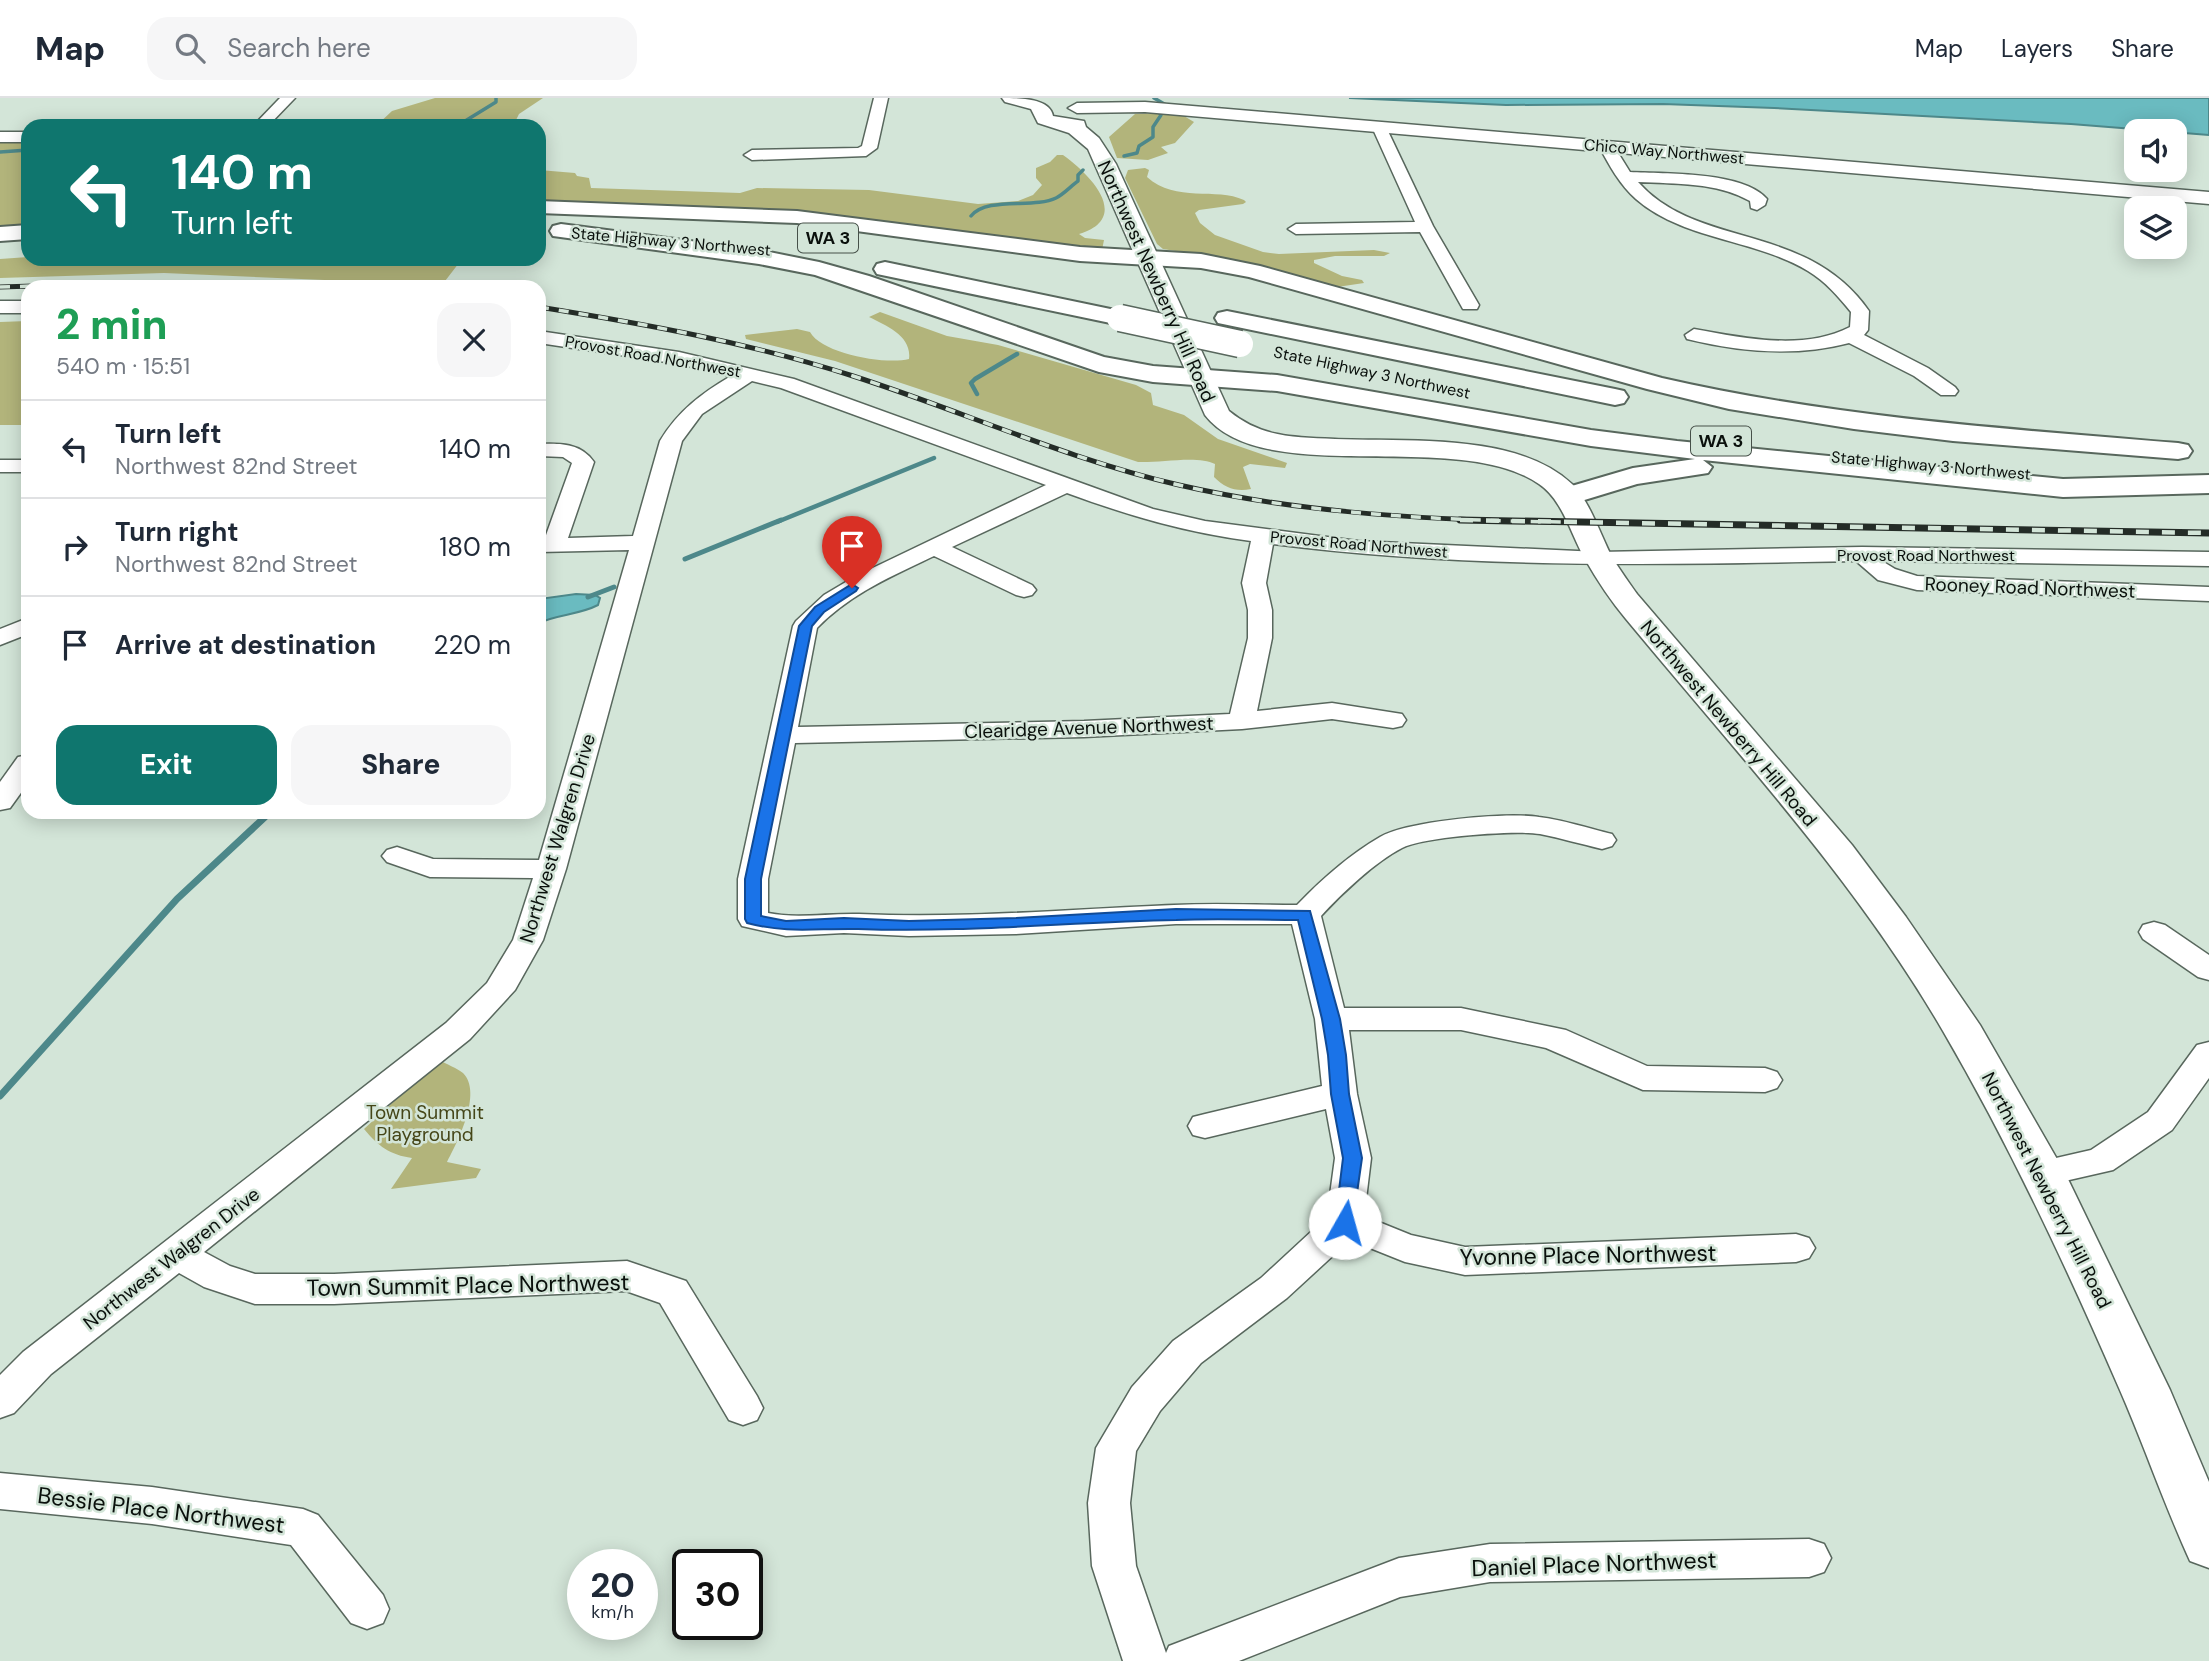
<!DOCTYPE html>
<meta charset="utf-8">
<style>
body{margin:0;font-family:"DM Sans",sans-serif;background:#f6f6f7;color:#1f2937;height:100vh;display:flex;flex-direction:column;font-size:26px;white-space:nowrap}
*{box-sizing:border-box;margin:0}
p{font-size:23px;color:#747a83}
.icon{flex:none;width:38px;height:38px;fill:none;stroke:currentColor;stroke-width:2;stroke-linecap:round;stroke-linejoin:round}
.map{position:relative;flex:1;overflow:hidden}
.details{position:absolute;left:21px;top:182px;width:525px;height:539px;display:flex;flex-direction:column;background:#fff;border-radius:21px;box-shadow:0 4px 18px #0003}
.details>*{flex:none}
.hud{position:absolute;left:21px;top:21px;width:525px;height:147px;border-radius:21px;box-shadow:0 4px 18px #0003;background:#0f766e;color:#fff;overflow:hidden}
.buttons{position:absolute;left:2124px;top:21px;display:grid;gap:14px}
.buttons a{display:grid;place-items:center;width:63px;height:63px;border-radius:14px;background:#fff;box-shadow:0 4px 18px #0003;font-size:35px}
.speed{position:absolute;left:567px;top:1451px;display:flex;gap:14px;font-size:35px;font-weight:700;text-align:center}
.speed>*{display:grid;place-content:center;width:91px;height:91px;border-radius:50%;background:#fff;box-shadow:0 4px 18px #0003;line-height:1}
.speed small{font-size:18px;font-weight:400}
.speed .limit{border:4px solid #111;border-radius:10px;background:#fff;color:#111}
.pin{position:absolute;display:grid;place-items:center;width:60px;height:60px;color:#fff;margin:-72px -30px;border-radius:50% 50% 50% 0;rotate:-45deg;box-shadow:0 0 7px #0007}
.pin .icon{rotate:45deg}
.me{position:absolute;width:77px;margin:-38px;rotate:7deg;stroke-linejoin:round;filter:drop-shadow(0 0 5px #0008)}
.turn{display:flex;align-items:center;gap:24px;height:147px;padding:0 35px;font-size:32px}
.turn .icon{width:91px;height:91px;stroke-width:2.5}
.turn b{display:block;font-size:49px;line-height:60px}
.round{display:grid;place-items:center;flex:none;width:74px;height:74px;border-radius:21px;background:#f6f6f7}
.headline{display:flex;align-items:center;justify-content:space-between;height:119px;padding:0 35px}
h1{font-size:42px;font-weight:800;line-height:52px;color:#1e9e55}
.button{display:flex;gap:14px;margin-top:auto;padding:14px 35px}
.button a{flex:1;height:80px;border-radius:21px;background:#0f766e;color:#fff;font-size:28px;font-weight:800;line-height:80px;text-align:center}
.button a+a{background:#f6f6f7;color:#1f2937}
ul{padding:0;list-style:none}
li{display:flex;align-items:center;gap:21px;height:98px;padding:0 35px;border-top:2px solid #e0e1e3}
li div{flex:1}
li b{display:block;font-size:26px}
li em{font-style:normal}
header{display:flex;align-items:center;gap:42px;box-sizing:border-box;height:98px;padding:0 35px;background:#fff;border-bottom:2px solid #e0e1e3}
header strong{font-size:33px}
nav{display:flex;gap:38px;margin-inline-start:auto;font-size:24px}
.search{width:490px;height:63px;background:#f6f6f7;display:flex;align-items:center;gap:18px;box-sizing:border-box;padding:0 24px;border-radius:21px;color:#747a83;font-size:26px}
.map>svg:first-child{display:block}
</style>
<header>
<strong>Map</strong>
<div class="search"><svg class="icon" aria-label="search" viewBox="0 0 24 24"><circle cx="10" cy="10" r="6"/><path d="M15 15l6 6"/></svg>Search here</div>
<nav><a>Map</a><a>Layers</a><a>Share</a></nav>
</header>
<div class="map">
<svg width="2209" height="1563" viewBox="0 0 2209 1563">
<rect width="100%" height="100%" fill="#d3e5d8"/>
<!-- green -->
<g fill="#b2b47b">
<path d="M435,0H543L519,16L514,26L521,28H376L392,13Z"/>
<path d="M1156,15L1184,18L1194,24L1175,45L1161,49L1168,55L1148,62L1117,60L1109,39L1135,16Z"/>
<path d="M0,43H28V126L0,128Z"/>
<path d="M1057,57H1063C1091,77 1132,120 1079,136L1085,140L1104,142L1102,152L828,116L539,103V72L575,75L577,78L589,80L591,90L740,95L757,90L869,92L978,106L1018,103L1033,97L1042,87L1036,80V70L1050,64Z"/>
<path d="M1145,70L1149,72L1147,79C1176,105 1216,89 1244,102L1246,104L1243,106L1199,112L1195,115L1200,125L1215,137L1263,154L1279,156L1374,152L1390,155L1384,158H1335L1314,162V165L1342,178L1362,182L1364,185L1337,189L1244,164L1163,151L1157,146L1125,80L1128,72Z"/>
<path d="M28,159V161H462L442,187L164,175L0,180V161Z"/>
<path d="M880,214L947,238L998,247L1136,287L1151,295L1153,307L1184,317L1218,341L1287,365L1285,370L1250,366L1243,369L1251,391C1236,394 1225,390 1214,379L1215,366C1198,357 1160,365 1138,364L835,263L746,241L745,237L797,231L810,234C822,256 886,267 909,261C912,238 887,228 869,219Z"/>
<path d="M28,223V327H0V224Z"/>
<path d="M439,962C446,966 457,970 463,975C483,995 457,1045 447,1064L481,1071L476,1080L391,1091L412,1060C390,1057 378,1048 364,1031Z"/>
</g>
<!-- water -->
<g fill="#6abbc0" stroke="#4d888a" stroke-width="2">
<path d="M1349,0H2209V37L2071,26L1774,10L1663,6L1506,7Z"/>
<path d="M576,496L595,497L600,500L598,507C579,517 558,516 539,525V501Z"/>
</g>
<g fill="none" stroke-linecap="round" stroke-linejoin="round">
<!-- stream-far3 -->
<g stroke="#4d888a" stroke-width="3.5">
<path d="M1154,0L1166,7"/>
<path d="M457,28L496,4V0"/>
<path d="M0,54L28,52"/>
<path d="M1124,58L1137,55L1139,48L1153,39V29L1161,17L1159,14"/>
<path d="M971,118C987,98 1034,111 1056,100C1064,96 1071,88 1078,83V77L1083,72"/>
</g>
<!-- stream-far2 -->
<g stroke="#4d888a" stroke-width="4.5">
<path d="M977,296L971,285L975,281L1017,256"/>
<path d="M777,424L934,360"/>
</g>
<!-- stream-far1 -->
<g stroke="#4d888a" stroke-width="5">
<path d="M685,461L781,422"/>
<path d="M588,499L614,489"/>
<path d="M263,720L270,714"/>
</g>
<!-- stream -->
<path stroke="#4d888a" stroke-width="7" d="M0,998L177,801L265,719"/>
<defs>
<g id="minor">
<path d="M280,0H295L268,28H253Z"/>
<path d="M874,0H888L877,50L866,58L752,62L744,57L752,52L858,50L862,48Z"/>
<path d="M1379,25L1386,29L1433,128L1479,207L1477,211H1463L1420,134L1296,136L1288,131L1296,126L1415,124L1372,29Z"/>
<rect x="0" y="34" width="28" height="10"/>
<path d="M1607,43L1612,45L1630,74C1665,76 1743,73 1767,101L1765,107L1757,112L1751,110L1750,103C1716,84 1676,86 1638,84C1698,152 1806,123 1869,213L1868,232L1864,237L1928,270L1955,289L1958,293L1955,297H1941L1914,278L1849,245C1796,259 1740,254 1687,241L1685,237L1694,231C1744,240 1803,253 1850,229L1851,214C1838,198 1826,184 1808,173C1755,141 1683,142 1636,101C1620,87 1609,67 1599,48Z"/>
<rect x="0" y="203" width="28" height="12"/>
<path d="M539,233L679,254L794,281L1153,411L1205,423L1358,443L1599,454L1862,449L2209,454V468L1882,463L1895,471L1917,478L2209,489V503L1917,492L1878,482L1856,463C1660,467 1468,471 1273,446L1266,485L1272,512V540L1257,613L1332,605L1402,616L1406,622L1402,628L1393,630L1332,621L1242,631L1084,639L795,645L768,781V815C798,821 828,815 859,816C964,821 1069,811 1174,807C1215,805 1256,807 1297,807C1321,782 1349,757 1380,739C1407,723 1507,714 1539,719C1563,722 1588,730 1612,736L1616,742L1612,748L1602,751C1581,746 1560,740 1540,736C1514,732 1424,739 1402,750C1375,764 1341,796 1321,818L1344,910H1461L1566,932L1647,968L1765,970L1777,974L1782,982L1777,990L1765,994L1643,992L1546,950L1461,932H1349L1357,996L1371,1060L1364,1118L1411,1137L1465,1149L1796,1136L1809,1140L1815,1150L1809,1160L1796,1164L1465,1177L1405,1164L1350,1142L1287,1200L1201,1265L1160,1313L1136,1353L1130,1405L1136,1468L1166,1555L1169,1548L1399,1460L1490,1446L1809,1441L1824,1446L1831,1460L1824,1474L1809,1479L1490,1484L1400,1499L1239,1563H1123L1092,1468L1088,1405L1096,1350L1132,1289L1173,1243L1261,1180L1327,1119L1335,1060L1326,1011L1205,1040L1193,1037L1188,1028L1193,1019L1205,1016L1322,988L1315,921L1292,826H1176L1016,836L909,838L844,835L786,838L742,828L738,821V781L793,528L796,523L824,497L856,478L1046,387L781,290L752,283L702,316L682,343L566,771L543,842L515,892L470,941L204,1154L230,1168L255,1176H334L627,1163L686,1183L757,1298L763,1310L757,1322L743,1327L729,1322L660,1205L626,1193L334,1206H255L204,1189L179,1175L51,1276L14,1315L0,1320V1277L23,1254L446,925L487,885L513,842L533,780L430,779L387,764L382,758L387,752L397,749L433,761L539,762L629,452L539,454V440H545L572,365L563,359L539,358V346C560,345 581,345 594,364L568,440L633,438L660,343C678,313 702,295 731,278L679,266L539,245ZM1067,395C1130,418 1184,434 1251,443L1242,485L1248,512V540L1230,616L1084,623L798,629L817,530C850,496 892,478 934,458L1016,497L1024,499L1032,497L1036,492L1032,487L952,449Z"/>
<rect x="0" y="362" width="28" height="12"/>
<path d="M28,520V536L0,547V531Z"/>
<path d="M28,657V685L10,710L0,712V684L18,659Z"/>
<path d="M2154,824L2165,827L2209,857V882L2198,879L2143,841L2139,834L2143,827Z"/>
<path d="M2209,944V980L2172,1032L2113,1072L2043,1088L2030,1084L2025,1075L2030,1066L2091,1052L2148,1014L2197,947Z"/>
<path d="M0,1375L152,1389L303,1411L318,1417L383,1497L389,1511L383,1525L367,1531L351,1525L291,1447L152,1426L0,1411Z"/>
</g>
<g id="major">
<path d="M1002,0C1019,0 1050,0 1053,18L1084,23L1086,29L1099,40L1116,66L1229,313C1262,340 1294,339 1335,341C1407,344 1516,334 1572,386C1590,403 1601,439 1613,461C1621,473 1629,485 1637,496L1852,747L1906,819L1980,927L2065,1075L2170,1292L2209,1384V1470L2190,1463C2164,1406 2144,1347 2119,1290C2066,1168 2010,1048 1943,933C1856,783 1736,654 1626,521C1611,503 1597,482 1585,461C1571,437 1563,402 1539,386C1457,329 1263,392 1205,317L1088,51L1069,35L1038,25L1031,11L1005,4Z"/>
<path d="M1145,4L2209,94V106L1145,14L1077,15L1068,10L1077,5Z"/>
</g>
<g id="highway">
<path d="M539,103L797,113L1080,149L1201,156L1260,168L1662,280C1832,319 2005,331 2178,345L2188,347L2192,353L2188,359L2178,361L1953,343L1854,331L1729,311L1647,291L1249,179L1201,170L1080,163L797,125L539,115Z"/>
<path d="M561,126L759,152L819,164L869,178L1104,259L1153,268L1277,277L1591,332L1677,343L2063,381L2209,377V395L2063,399L1703,362L1712,369L1708,375L1637,386L1568,407L1558,404L1554,398L1558,392L1633,370L1695,361L1591,348L1277,293L1153,284L1099,274L815,177L759,166L553,138L550,133L553,128Z"/>
<path d="M28,127V141L0,143V129Z"/>
<path d="M885,164L1120,213L1129,215L1132,220L1129,225L1120,227L877,176L874,171L877,166Z"/>
<path d="M1227,213L1615,291L1624,293L1628,299L1624,305L1615,307L1218,225L1215,220L1218,215Z"/>
</g>
</defs>
<!-- minor casing -->
<use href="#minor" stroke="#58675d" stroke-width="3"/>
<!-- major casing -->
<use href="#major" stroke="#58675d" stroke-width="3"/>
<!-- highway casing -->
<use href="#highway" stroke="#58675d" stroke-width="4"/>
<!-- minor -->
<use href="#minor" fill="#fff" fill-rule="evenodd"/>
<!-- major -->
<use href="#major" fill="#fff" fill-rule="evenodd"/>
<!-- highway -->
<use href="#highway" fill="#fff" fill-rule="evenodd"/>
<defs>
<path id="rail-far2" d="M34,188L155,185L277,188"/>
<g id="rail-far1">
<path d="M208,186L312,189"/>
<path d="M0,189L102,186"/>
<path d="M539,209C645,226 751,245 853,278C962,313 1067,361 1179,387C1305,416 1432,422 1561,424"/>
</g>
<path id="rail" d="M1460,422L2209,435"/>
</defs>
<!-- rail-far2 casing -->
<use href="#rail-far2" stroke="#242c27" stroke-width="4.5"/>
<!-- rail-far1 casing -->
<use href="#rail-far1" stroke="#242c27" stroke-width="5"/>
<!-- rail casing -->
<use href="#rail" stroke="#242c27" stroke-width="7"/>
<!-- rail-far2 -->
<use href="#rail-far2" stroke="#d3e5d8" stroke-width="2.5" stroke-dasharray="9" stroke-linecap="butt"/>
<!-- rail-far1 -->
<use href="#rail-far1" stroke="#d3e5d8" stroke-width="3.5" stroke-dasharray="10" stroke-linecap="butt"/>
<!-- rail -->
<use href="#rail" stroke="#d3e5d8" stroke-width="4.5" stroke-dasharray="13" stroke-linecap="butt"/>
<defs>
<path id="highway-bridge" d="M1120,220L1240,246"/>
</defs>
<!-- highway-bridge casing -->
<use href="#highway-bridge" stroke="#58675d" stroke-width="29" stroke-linecap="butt"/>
<!-- highway-bridge -->
<use href="#highway-bridge" stroke="#fff" stroke-width="26"/>
</g>
<!-- route -->
<path fill="#1a73e8" stroke="#114b97" stroke-width="2" d="M852,486L858,490L856,493L824,514L812,528L761,781V818L786,823L844,820L909,823L1016,820L1176,811L1310,813L1340,921L1346,957L1349,996L1362,1060L1352,1130L1345,1132L1338,1130L1335,1125L1343,1060L1331,996L1328,957L1322,921L1298,822C1257,822 1216,820 1176,822C1069,824 964,835 858,831C816,830 789,836 747,825L745,821V781L799,528L815,509Z"/>
<g text-anchor="middle" stroke-width="5" stroke-linejoin="round" paint-order="stroke">
<!-- far-street labels -->
<g font-size="16" fill="#0a100c" stroke="#d3e5d8">
<text transform="translate(1664 53) rotate(5)" y="6">Chico Way Northwest</text>
<text transform="translate(671 143) rotate(5)" y="6">State Highway 3 Northwest</text>
<text transform="translate(653 258) rotate(10)" y="6">Provost Road Northwest</text>
<text transform="translate(1372 274) rotate(12)" y="6">State Highway 3 Northwest</text>
<text transform="translate(1931 367) rotate(5)" y="6">State Highway 3 Northwest</text>
<text transform="translate(1359 446) rotate(5)" y="6">Provost Road Northwest</text>
<text x="1926" y="463">Provost Road Northwest</text>
</g>
<!-- shield labels -->
<g fill="#d3e5d8" stroke="#465049" stroke-width="2">
<rect x="798" y="125.5" width="60" height="29" rx="5"/>
<rect x="1691" y="328.5" width="60" height="29" rx="5"/>
</g>
<g font-size="18" font-weight="bold" fill="#0a100c">
<text x="828" y="146">WA 3</text>
<text x="1721" y="349">WA 3</text>
</g>
<!-- street labels -->
<g font-size="19" fill="#0a100c" stroke="#d3e5d8">
<text transform="translate(1157 183) rotate(66)" y="7">Northwest Newberry Hill Road</text>
<text transform="translate(2030 489) rotate(2)" y="7">Rooney Road Northwest</text>
<text transform="translate(1729 625) rotate(50)" y="7">Northwest Newberry Hill Road</text>
<text transform="translate(1089 629) rotate(-2)" y="7">Clearidge Avenue Northwest</text>
<text transform="translate(557 740) rotate(-73)" y="7">Northwest Walgren Drive</text>
<text transform="translate(2047 1092) rotate(63)" y="7">Northwest Newberry Hill Road</text>
<text transform="translate(171 1160) rotate(-38)" y="7">Northwest Walgren Drive</text>
</g>
<!-- park labels -->
<g font-size="19" fill="#454618" stroke="#d3e5d8">
<text x="425" y="1021">Town Summit<tspan x="425" dy="22">Playground</tspan></text>
</g>
<!-- near-street labels -->
<g font-size="23" fill="#0a100c" stroke="#d3e5d8">
<text transform="translate(1588 1157) rotate(-1)" y="8">Yvonne Place Northwest</text>
<text transform="translate(468 1187) rotate(-1)" y="8">Town Summit Place Northwest</text>
<text transform="translate(161 1412) rotate(7)" y="8">Bessie Place Northwest</text>
<text transform="translate(1594 1466) rotate(-2)" y="8">Daniel Place Northwest</text>
</g>
</g>
</svg>
<div class="buttons">
<a><svg class="icon" aria-label="sound" viewBox="0 0 24 24"><path d="M4 9h4l5-4v14l-5-4H4zM17 9q2 3 0 6"/></svg></a>
<a><svg class="icon" aria-label="layers" viewBox="0 0 24 24"><path d="M12 4l9 5-9 5-9-5zM3 14l9 5 9-5"/></svg></a>
</div>
<div class="speed"><div>20<small>km/h</small></div><div class="limit">30</div></div>
<div class="pin" style="left:852px;top:490px;background:#d93025"><svg class="icon" aria-label="arrive" viewBox="0 0 24 24"><path d="M6 21V4h12l-3 4 3 4H6"/></svg></div>
<svg class="me" style="left:1345px;top:1125px" viewBox="-20 -20 40 40"><circle r="19" fill="#fff"/><path d="M0-13L10 11 0 6-10 11z" fill="#1a73e8"/></svg>
<div class="hud">
<div class="turn"><svg class="icon" aria-label="left" viewBox="0 0 24 24"><path d="M17 20v-9H6M10 6l-5 5 5 5"/></svg><div><b>140 m</b>Turn left</div></div>
</div>
<section class="details">
<div class="headline"><div><h1>2 min</h1><p>540 m · 15:51</p></div><a class="round"><svg class="icon" aria-label="close" viewBox="0 0 24 24"><path d="M6 6l12 12M18 6L6 18"/></svg></a></div>
<ul>
<li><svg class="icon" aria-label="left" viewBox="0 0 24 24"><path d="M17 20v-9H6M10 6l-5 5 5 5"/></svg><div><b>Turn left</b><p>Northwest 82nd Street</p></div><em>140 m</em></li>
<li><svg class="icon" aria-label="right" viewBox="0 0 24 24"><path d="M7 20v-9h11M14 6l5 5-5 5"/></svg><div><b>Turn right</b><p>Northwest 82nd Street</p></div><em>180 m</em></li>
<li><svg class="icon" aria-label="arrive" viewBox="0 0 24 24"><path d="M6 21V4h12l-3 4 3 4H6"/></svg><div><b>Arrive at destination</b></div><em>220 m</em></li>
</ul>
<div class="button"><a>Exit</a><a>Share</a></div>
</section>
</div>
